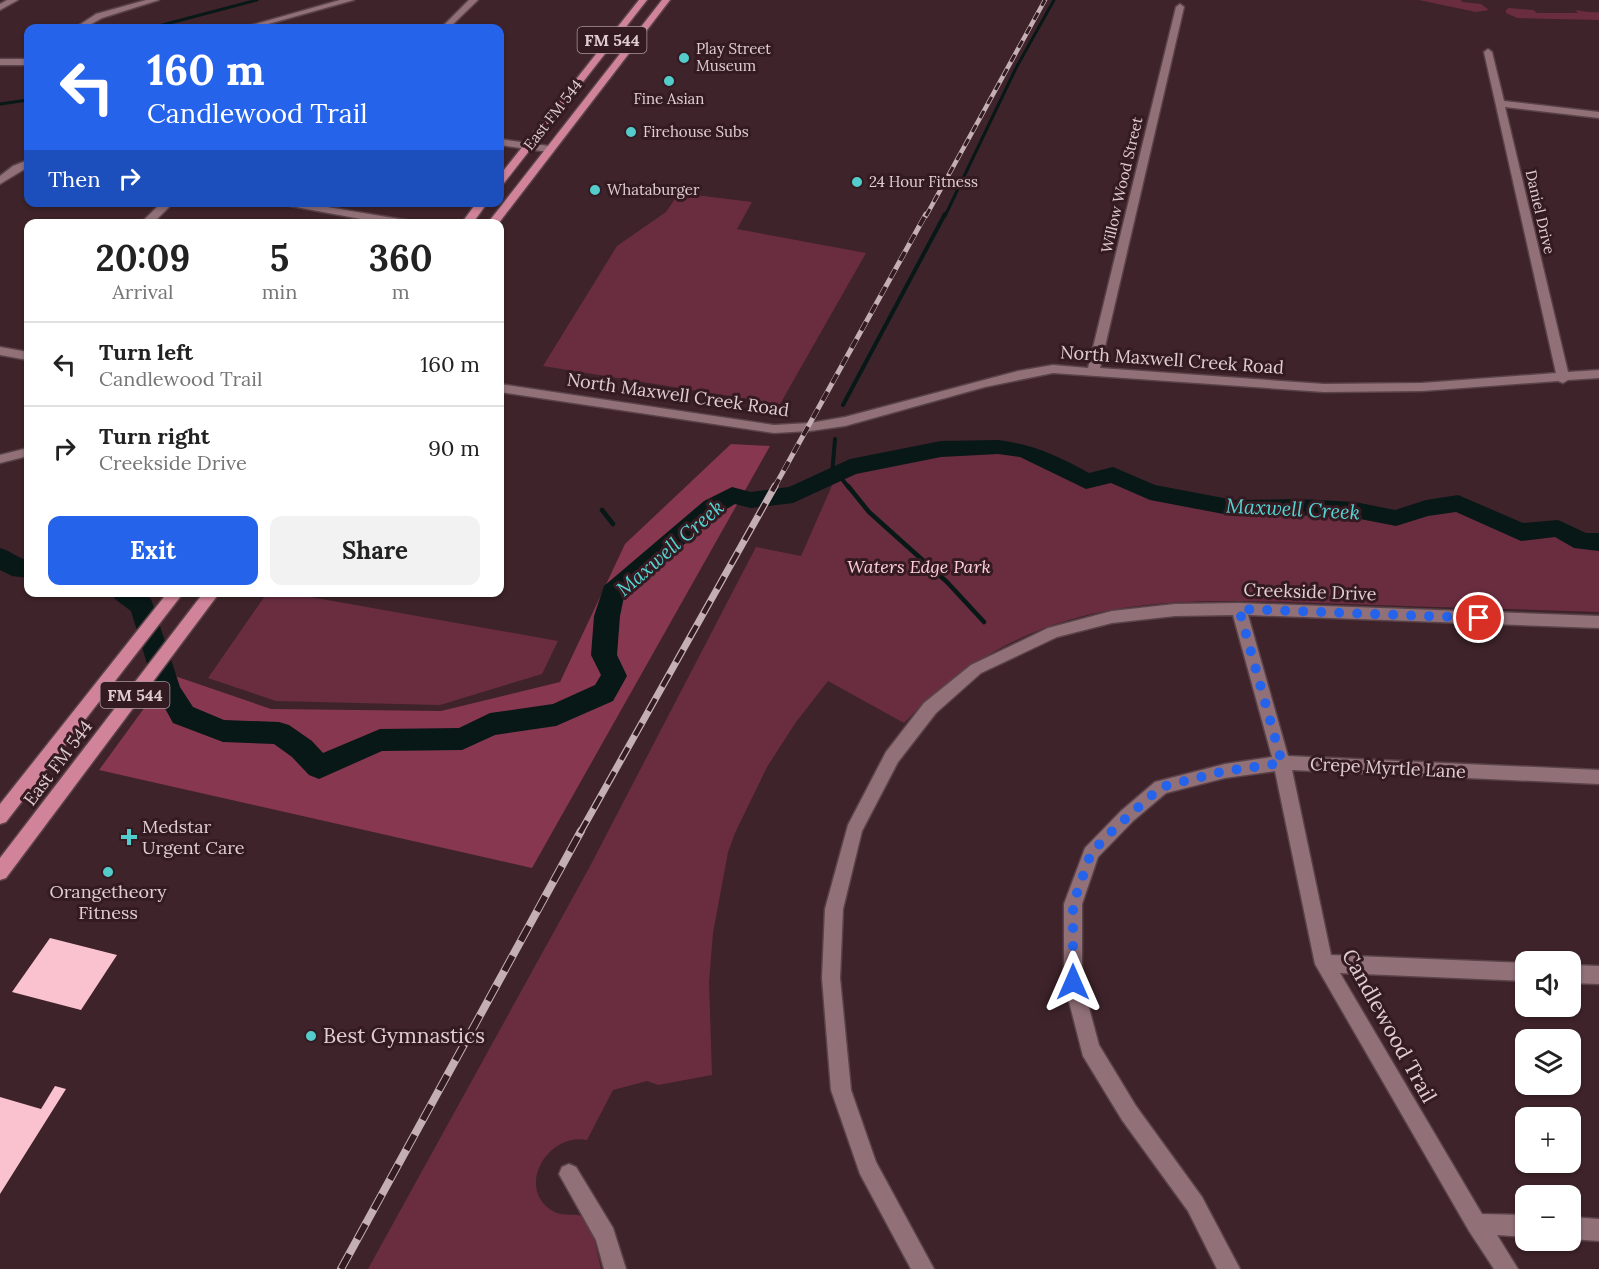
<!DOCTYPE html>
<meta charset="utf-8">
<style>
body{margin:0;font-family:Lora,serif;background:#f2f2f2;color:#222;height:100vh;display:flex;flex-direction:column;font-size:22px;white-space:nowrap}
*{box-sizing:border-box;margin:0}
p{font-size:20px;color:#767676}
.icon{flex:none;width:33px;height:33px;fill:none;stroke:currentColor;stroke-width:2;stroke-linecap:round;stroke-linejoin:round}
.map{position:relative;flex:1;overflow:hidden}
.drawer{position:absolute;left:24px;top:219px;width:480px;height:378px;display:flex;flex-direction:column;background:#fff;border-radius:12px;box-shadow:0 2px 4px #0004}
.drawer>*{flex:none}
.hud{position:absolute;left:24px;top:24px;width:480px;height:183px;border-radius:12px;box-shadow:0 2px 4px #0004;background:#2563eb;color:#fff;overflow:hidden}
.buttons{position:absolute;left:1515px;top:951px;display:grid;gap:12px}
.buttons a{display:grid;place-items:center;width:66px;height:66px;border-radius:12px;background:#fff;box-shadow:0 2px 4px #0004;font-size:30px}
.pin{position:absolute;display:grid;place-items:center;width:51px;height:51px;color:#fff;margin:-26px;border:3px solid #fff;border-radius:50%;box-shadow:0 2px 6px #0007}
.me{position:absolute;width:66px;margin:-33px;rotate:0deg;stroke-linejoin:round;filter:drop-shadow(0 0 4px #0008)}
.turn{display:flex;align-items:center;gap:21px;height:126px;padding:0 24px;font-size:27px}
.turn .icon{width:78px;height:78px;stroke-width:2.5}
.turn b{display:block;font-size:42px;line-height:51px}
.then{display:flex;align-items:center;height:57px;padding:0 24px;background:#0003;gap:12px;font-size:22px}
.eta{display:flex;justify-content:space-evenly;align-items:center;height:102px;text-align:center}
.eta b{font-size:36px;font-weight:800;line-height:42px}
.action{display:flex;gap:12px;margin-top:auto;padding:12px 24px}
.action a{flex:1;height:69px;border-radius:12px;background:#2563eb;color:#fff;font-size:24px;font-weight:800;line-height:69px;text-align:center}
.action a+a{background:#f2f2f2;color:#222}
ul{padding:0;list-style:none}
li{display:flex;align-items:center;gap:18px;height:84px;padding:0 24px;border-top:2px solid #e0e0e0}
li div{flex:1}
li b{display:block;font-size:22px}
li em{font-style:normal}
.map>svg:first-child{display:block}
</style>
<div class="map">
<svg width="1599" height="1269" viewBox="0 0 1599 1269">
<rect width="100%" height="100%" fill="#3e232a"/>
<!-- green -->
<g fill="#6a2d40">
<path d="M1419,0H1461L1462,2L1481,4L1489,10L1476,12Z"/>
<path d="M1509,8L1533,10L1537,13H1578L1575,10C1584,11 1590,13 1599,12V20L1517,18L1506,13V10Z"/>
<path d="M679,193L752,202L737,229L866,253L780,404L543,366L617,246L666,212Z"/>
<path d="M998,447C1035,451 1054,463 1086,481L1113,475L1150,493L1234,508L1299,507L1355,510L1396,518L1426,508L1458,503L1520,532L1558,528L1582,542H1599V612C1515,609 1430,607 1346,604C1171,598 1036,587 904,723L828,681L796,722L767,767L735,833L728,852L713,933L709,982L712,1075L658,1085L647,1081L613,1090L587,1140C548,1132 516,1187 551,1210C561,1217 572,1213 583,1216L593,1233L601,1269H368L588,870L756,547L801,556L838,472L850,467L941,449Z"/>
<path d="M267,593H288L558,641L542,674L440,705L276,701L208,678Z"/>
</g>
<!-- forest -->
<path fill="#873850" d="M731,444L770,446L532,868L99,770L169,674L271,709L441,711L560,682L625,544Z"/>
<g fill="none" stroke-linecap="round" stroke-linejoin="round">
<!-- stream-far2 -->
<g stroke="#071817" stroke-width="3">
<path d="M151,28L257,0"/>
<path d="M0,104L28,100"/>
<path d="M945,216L1016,68L1054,0"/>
</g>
<!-- stream-far1 -->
<g stroke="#071817" stroke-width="4">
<path d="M843,405L945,214"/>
<path d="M835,439L832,475L842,479L849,488"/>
</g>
<!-- stream -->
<g stroke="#071817" stroke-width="4.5">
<path d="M848,486L869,512L947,582L984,622"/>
<path d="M602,510L613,524"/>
</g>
<!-- river -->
<g fill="#071817" fill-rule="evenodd">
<path d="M998,440C1032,444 1059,456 1089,473L1113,467L1155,485L1234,500L1299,499L1355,502L1395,510L1426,500L1458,495L1523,523L1558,520L1586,533H1599V551L1574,548L1555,537L1521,541L1456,512L1428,516L1396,526L1355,518L1299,515L1234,516L1150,500L1111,483L1086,489L1020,457L998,454L941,457L856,474L793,503L751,508L735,504L720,513L624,597L620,616L617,655L627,676L613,701L556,726L495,735L462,750L382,751L319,779L309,775L292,757L274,744L223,742L173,723L155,690L131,611L115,599L112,592H142L151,599L180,687L193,707L224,720L279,722L289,725L312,741L323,753L380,729L459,728L490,713L553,704L595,685L601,675L591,655L594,616L604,586L704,501L732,487L751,492L789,487L850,459L941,441Z"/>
<path d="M0,548C11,551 17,558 28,560V578L12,576L0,570Z"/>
</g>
</g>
<!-- building -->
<g fill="#fac2cf">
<path d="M50,938L117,955L81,1010L12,992Z"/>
<path d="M55,1086L66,1089L0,1194V1097L41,1109Z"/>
</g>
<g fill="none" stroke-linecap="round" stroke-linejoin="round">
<defs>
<g id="street">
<path d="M7,0H18L0,10V4Z"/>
<path d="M146,0H159L102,18L84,28H75L96,14Z"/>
<path d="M340,0H354L254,28H242Z"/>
<path d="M469,0H478L449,28H441Z"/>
<path d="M1180,4L1184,7L1100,368L1324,384L1422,383L1556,373L1484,52L1488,49L1492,52L1504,101L1599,112V118L1505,107L1568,372L1599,370V378L1568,380L1563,383L1558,381L1422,391L1324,392L1053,373L985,387L845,426L810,431L774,433L500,392V384L774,425L810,423L845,417L1018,371L1053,365L1088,368L1176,7Z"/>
<rect x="0" y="59" width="28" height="6"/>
<path d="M500,139L549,146L554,149L549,152L500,145Z"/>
<path d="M28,160V167L0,184V176L13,166Z"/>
<path d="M162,202H174L152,224H140Z"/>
<path d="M269,202H297L411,221L416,224H388Z"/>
<path d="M0,347L28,352V360L0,355Z"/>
<path d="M28,448V456L0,463V455Z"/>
<path d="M1239,603L1599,616V628L1248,615L1288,756L1599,770V784L1292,770L1331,955L1526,963V981L1340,973L1482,1214L1526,1215V1237L1497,1235L1518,1269H1494L1469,1231L1315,964L1275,771L1225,778L1166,793L1133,821L1098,857L1082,904V982L1099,1045L1136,1106L1202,1197L1240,1269H1217L1188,1211L1122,1120L1083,1056L1064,982V904L1085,848L1121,811L1155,782L1225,764L1272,757L1233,615L1175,616L1112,623L1057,637L981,673L936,713L898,762L862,831L843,909L840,978L851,1090L876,1162L934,1269H911L860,1174L831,1090L822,978L825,909L848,825L886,752L924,703L971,665L1048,628L1112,611L1175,604Z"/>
<path d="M1570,965L1599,966V984L1570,983Z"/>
<path d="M569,1164L576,1167L613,1228L626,1269H604L596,1240L559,1174L562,1167Z"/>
<path d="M1570,1217L1599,1219V1241L1570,1239Z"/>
</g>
<g id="primary">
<path d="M639,0H647L504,183L500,184V175Z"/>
<path d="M662,0H670L498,224H487Z"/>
<path d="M477,202H488L472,224H461Z"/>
<path d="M168,592H184L6,822L0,824V804Z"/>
<path d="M204,592H220L6,878L0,880V858Z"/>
</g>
</defs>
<!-- street casing -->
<use href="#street" stroke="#594248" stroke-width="3"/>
<!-- primary casing -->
<use href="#primary" stroke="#594248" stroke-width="3"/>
<!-- street -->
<use href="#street" fill="#917078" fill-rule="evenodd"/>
<!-- primary -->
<use href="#primary" fill="#d18499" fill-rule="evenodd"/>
<defs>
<path id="rail-far3" d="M926,216L1045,0"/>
<path id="rail-far2" d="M774,488L926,214"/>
<path id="rail-far1" d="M580,833L775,486"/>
<path id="rail" d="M341,1269L581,831"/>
</defs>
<!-- rail-far3 casing -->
<use href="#rail-far3" stroke="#c4afb4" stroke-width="4.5"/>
<!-- rail-far2 casing -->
<use href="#rail-far2" stroke="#c4afb4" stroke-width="5"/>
<!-- rail-far1 casing -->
<use href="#rail-far1" stroke="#c4afb4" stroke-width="7"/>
<!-- rail casing -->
<use href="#rail" stroke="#c4afb4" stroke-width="8"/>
<!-- rail-far3 -->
<use href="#rail-far3" stroke="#341a21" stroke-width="3" stroke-dasharray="8" stroke-linecap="butt"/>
<!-- rail-far2 -->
<use href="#rail-far2" stroke="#341a21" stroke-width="4" stroke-dasharray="10" stroke-linecap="butt"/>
<!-- rail-far1 -->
<use href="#rail-far1" stroke="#341a21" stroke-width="4.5" stroke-dasharray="14" stroke-linecap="butt"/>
<!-- rail -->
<use href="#rail" stroke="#341a21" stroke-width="6" stroke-dasharray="17" stroke-linecap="butt"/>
</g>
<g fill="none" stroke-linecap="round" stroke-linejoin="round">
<!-- route -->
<path stroke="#2563eb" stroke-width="10" stroke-dasharray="0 18" d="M1073,982V904L1091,853L1115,828L1161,787L1225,771L1282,763L1239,609L1479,618"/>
</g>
<!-- markers -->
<g fill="#53cdcb" stroke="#341a21" stroke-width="2">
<circle cx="684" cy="58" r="6"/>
<circle cx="669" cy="81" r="6"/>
<circle cx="631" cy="132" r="6"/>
<circle cx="857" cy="182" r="6"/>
<circle cx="595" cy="190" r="6"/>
<path d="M126 828h6v6h6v6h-6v6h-6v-6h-6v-6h6z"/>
<circle cx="108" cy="872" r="6"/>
<circle cx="311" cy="1036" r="6"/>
</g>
<g text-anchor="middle" stroke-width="6" stroke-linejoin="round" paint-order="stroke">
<!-- far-poi labels -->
<g font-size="15" fill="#e0cdd1" stroke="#341a21" text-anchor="start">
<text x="696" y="54">Play Street<tspan x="696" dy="17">Museum</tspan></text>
<text x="669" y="104" text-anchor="middle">Fine Asian</text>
<text x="643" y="137">Firehouse Subs</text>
<text x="869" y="187">24 Hour Fitness</text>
<text x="607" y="195">Whataburger</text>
</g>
<!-- far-street labels -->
<g font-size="15" fill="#e0cdd1" stroke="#341a21">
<text transform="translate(553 115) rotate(-52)" y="5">East FM 544</text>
<text transform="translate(1122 185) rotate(-77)" y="5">Willow Wood Street</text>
<text transform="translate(1540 212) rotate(77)" y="5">Daniel Drive</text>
</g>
<!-- shield labels -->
<g fill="#341a21" stroke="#ac979c" stroke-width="1.5">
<rect x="577.5" y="27" width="69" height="26" rx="4.5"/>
<rect x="100.5" y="682" width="69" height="26" rx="4.5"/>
</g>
<g font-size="16" font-weight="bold" fill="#e0cdd1">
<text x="612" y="46">FM 544</text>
<text x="135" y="701">FM 544</text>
</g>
<!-- street labels -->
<g font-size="18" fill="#e0cdd1" stroke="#341a21">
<text transform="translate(1172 360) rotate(4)" y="6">North Maxwell Creek Road</text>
<text transform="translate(678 395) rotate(8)" y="6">North Maxwell Creek Road</text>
<text transform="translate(1310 592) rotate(2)" y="6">Creekside Drive</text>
<text transform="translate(58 763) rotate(-53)" y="6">East FM 544</text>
<text transform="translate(1388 768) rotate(3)" y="6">Crepe Myrtle Lane</text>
</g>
<!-- park labels -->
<g font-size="18" font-style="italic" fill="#ffced9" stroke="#341a21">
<text x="919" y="573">Waters Edge Park</text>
</g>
<!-- poi labels -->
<g font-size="18" fill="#e0cdd1" stroke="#341a21" text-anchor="start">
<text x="142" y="833">Medstar<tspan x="142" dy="21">Urgent Care</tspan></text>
<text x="108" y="898" text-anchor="middle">Orangetheory<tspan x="108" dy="21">Fitness</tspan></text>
</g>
<!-- water labels -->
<g font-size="20" font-style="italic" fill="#53d5d3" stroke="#341a21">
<text transform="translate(1293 509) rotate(3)" y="7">Maxwell Creek</text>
<text transform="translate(670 548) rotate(-41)" y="7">Maxwell Creek</text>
</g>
<!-- near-street labels -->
<g font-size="21" fill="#e0cdd1" stroke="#341a21">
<text transform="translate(1389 1026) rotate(61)" y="7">Candlewood Trail</text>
</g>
<!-- near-poi labels -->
<g font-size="21" fill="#e0cdd1" stroke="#341a21" text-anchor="start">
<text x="323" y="1043">Best Gymnastics</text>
</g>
</g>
</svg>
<div class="buttons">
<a><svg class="icon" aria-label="sound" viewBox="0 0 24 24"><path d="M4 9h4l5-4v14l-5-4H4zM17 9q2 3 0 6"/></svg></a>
<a><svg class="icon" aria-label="layers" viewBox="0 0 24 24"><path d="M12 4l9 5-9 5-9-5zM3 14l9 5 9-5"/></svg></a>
<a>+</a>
<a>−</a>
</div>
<div class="pin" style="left:1479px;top:618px;background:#d93025"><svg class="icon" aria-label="arrive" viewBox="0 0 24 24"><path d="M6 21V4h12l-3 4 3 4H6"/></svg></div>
<svg class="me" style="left:1073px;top:982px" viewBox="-20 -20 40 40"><path d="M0-17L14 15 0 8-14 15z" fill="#2563eb" stroke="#fff" stroke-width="4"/></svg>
<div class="hud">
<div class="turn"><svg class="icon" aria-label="left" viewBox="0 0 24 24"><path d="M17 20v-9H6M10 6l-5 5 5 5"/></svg><div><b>160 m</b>Candlewood Trail</div></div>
<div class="then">Then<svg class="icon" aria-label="right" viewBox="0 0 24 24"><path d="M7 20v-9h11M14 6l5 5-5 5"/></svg></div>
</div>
<section class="drawer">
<div class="eta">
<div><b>20:09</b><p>Arrival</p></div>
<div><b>5</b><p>min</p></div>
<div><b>360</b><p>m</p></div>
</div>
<ul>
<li><svg class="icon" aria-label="left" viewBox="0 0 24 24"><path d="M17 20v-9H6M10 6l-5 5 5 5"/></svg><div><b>Turn left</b><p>Candlewood Trail</p></div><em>160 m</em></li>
<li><svg class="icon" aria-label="right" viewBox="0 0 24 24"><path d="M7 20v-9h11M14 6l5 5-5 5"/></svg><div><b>Turn right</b><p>Creekside Drive</p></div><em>90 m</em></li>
</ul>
<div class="action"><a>Exit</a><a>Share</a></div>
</section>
</div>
